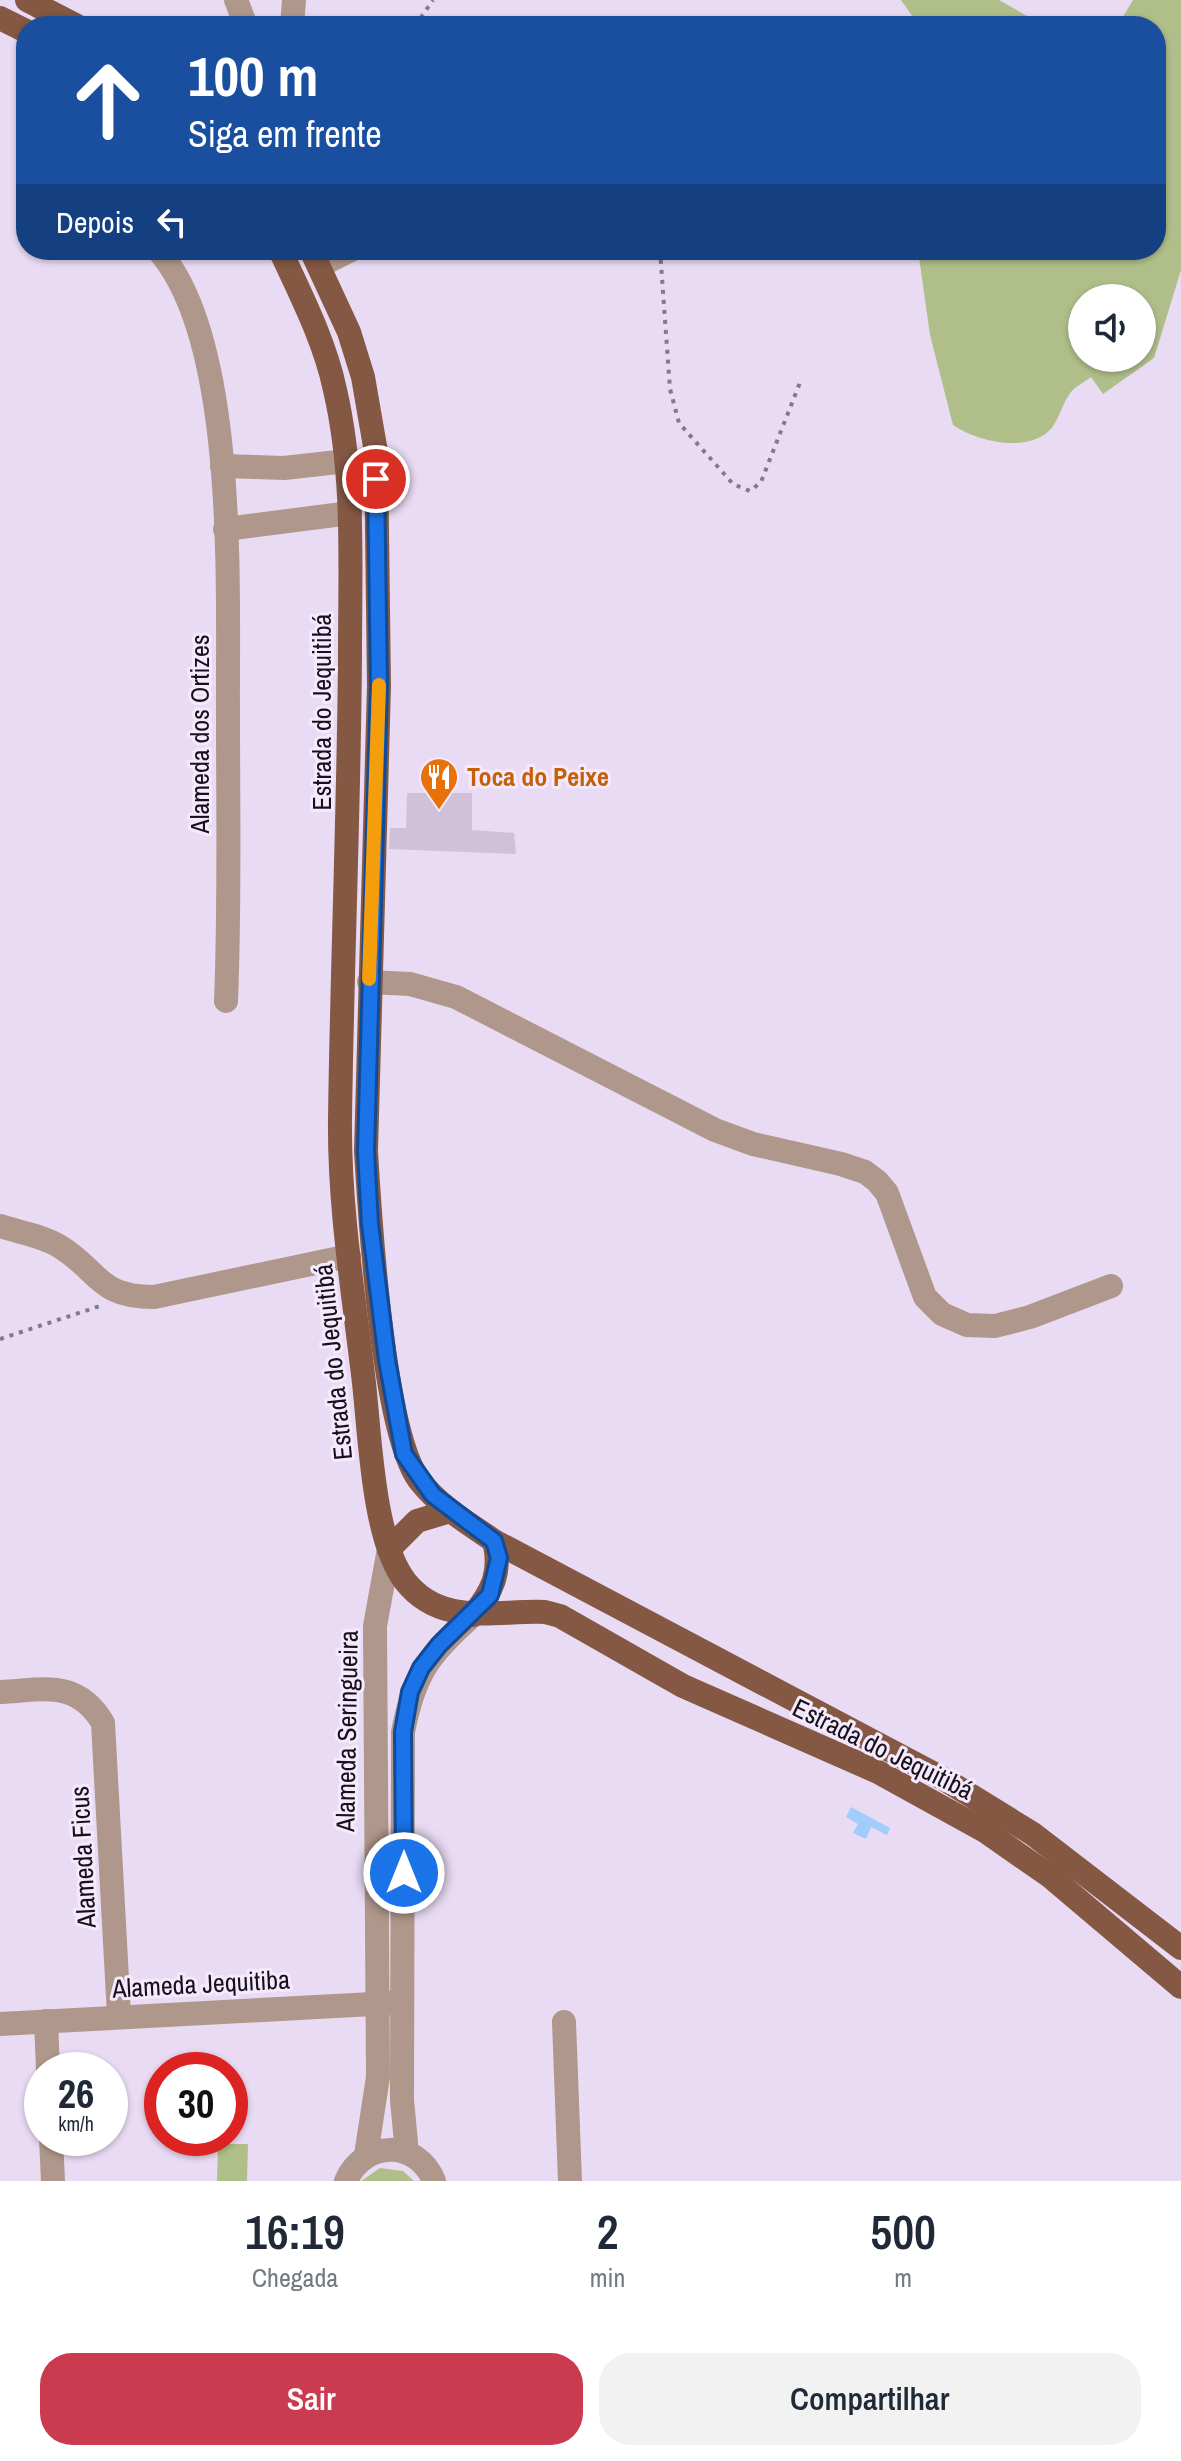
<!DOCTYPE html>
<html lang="pt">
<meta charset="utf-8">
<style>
body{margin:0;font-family:"Archivo Narrow",sans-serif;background:#f2f2f3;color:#1f2937;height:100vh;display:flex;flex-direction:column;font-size:30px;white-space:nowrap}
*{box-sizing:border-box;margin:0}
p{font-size:26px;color:#747a83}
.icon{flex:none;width:44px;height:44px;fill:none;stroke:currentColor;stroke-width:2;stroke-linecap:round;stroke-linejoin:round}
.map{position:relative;height:2181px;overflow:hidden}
.side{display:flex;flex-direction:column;background:#fff;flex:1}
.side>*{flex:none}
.guide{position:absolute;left:16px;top:16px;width:1150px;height:244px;border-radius:32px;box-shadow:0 2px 6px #0004;background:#1a4fa0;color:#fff;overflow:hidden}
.tools{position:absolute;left:1068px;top:284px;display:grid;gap:16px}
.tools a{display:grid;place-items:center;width:88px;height:88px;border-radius:50%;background:#fff;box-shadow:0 2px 6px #0004;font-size:40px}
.speed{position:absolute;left:24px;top:2052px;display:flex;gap:16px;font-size:40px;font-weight:700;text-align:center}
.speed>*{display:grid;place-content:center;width:104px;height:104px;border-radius:50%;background:#fff;box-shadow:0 2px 6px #0004;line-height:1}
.speed small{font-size:20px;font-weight:400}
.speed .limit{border:12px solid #d22;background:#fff;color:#111}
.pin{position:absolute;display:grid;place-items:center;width:68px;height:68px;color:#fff;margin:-34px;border:4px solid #fff;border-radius:50%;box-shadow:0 2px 8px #0007}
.me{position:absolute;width:88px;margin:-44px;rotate:0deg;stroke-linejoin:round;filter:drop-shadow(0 0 6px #0008)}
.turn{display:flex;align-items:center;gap:28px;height:168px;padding:0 40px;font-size:36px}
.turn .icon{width:104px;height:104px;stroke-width:2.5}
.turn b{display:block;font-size:56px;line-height:68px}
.then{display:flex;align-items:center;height:76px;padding:0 40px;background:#0003;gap:16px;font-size:30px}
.eta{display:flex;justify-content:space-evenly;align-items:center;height:136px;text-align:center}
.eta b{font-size:48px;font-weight:600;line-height:56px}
.primary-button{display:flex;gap:16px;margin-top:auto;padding:16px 40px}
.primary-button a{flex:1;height:92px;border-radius:32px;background:#cb3b50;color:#fff;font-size:32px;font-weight:600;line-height:92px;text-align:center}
.primary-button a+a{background:#f2f2f3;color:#1f2937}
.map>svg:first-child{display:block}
</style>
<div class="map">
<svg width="1181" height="2181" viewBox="0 0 1181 2181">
<rect width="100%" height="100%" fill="#e9dbf3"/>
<!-- green -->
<g fill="#b0bf8a" fill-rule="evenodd">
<path d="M901,0H999L1027,16L1058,23L1105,24L1121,20L1133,0H1181V270L1154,358L1103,394L1091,377C1085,382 1076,386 1071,392C1062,403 1059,421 1049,431C1025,453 976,441 953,425L930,335L918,250H1156V26H914L917,23ZM1082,298H1142V358H1082Z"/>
<path d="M218,2144H248L247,2181H217Z"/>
<path d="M380,2168L403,2171L414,2181H361Z"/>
</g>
<!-- water -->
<path fill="#a2ccf9" d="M851,1807L890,1828L887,1835L871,1827L866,1839L853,1833L858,1824L846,1817Z"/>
<!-- building -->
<path fill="#d0c1d8" d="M407,793H472V830L514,833L516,854L389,849L390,828H406Z"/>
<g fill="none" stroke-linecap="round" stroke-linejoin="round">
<!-- path -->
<g stroke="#837989" stroke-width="4" stroke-dasharray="4 6" stroke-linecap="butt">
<path d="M415,26L433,0"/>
<path d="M660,250L670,389L679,423L733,484L750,491L761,482L801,380"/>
<path d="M0,1339L100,1306"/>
</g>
<!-- minor -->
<g stroke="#b0978b" stroke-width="24">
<path d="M236,0L246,26"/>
<path d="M292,26L294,0"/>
<path d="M158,250C239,341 227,596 228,716C228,811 230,906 226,1001"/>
<path d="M319,266L351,250"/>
<path d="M222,466L284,468L347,461"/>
<path d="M225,529L350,513"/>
<path d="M369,982L410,984L456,997L715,1130L753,1144L841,1164L865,1172L877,1181L887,1193L925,1297L942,1314L967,1325L995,1326L1030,1317L1111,1286"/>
<path d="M0,1226C18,1232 43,1236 59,1246C100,1271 97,1297 154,1297L349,1256"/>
<path d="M0,1692C44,1690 77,1679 103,1723L119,2015"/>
<path d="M46,2021L48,2070"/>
<path d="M564,2022L570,2181"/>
<path d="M0,2024L391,2003"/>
<path d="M51,2138L53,2181"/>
<path d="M407,2153L402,2100L403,1732C414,1674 429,1654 473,1615"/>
<path d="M366,2155L378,2077L375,1626L389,1549"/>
<path d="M346,2181C364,2140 417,2139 434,2181"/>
</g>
<!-- major -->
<g stroke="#845843" stroke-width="24">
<path d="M27,0L77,26"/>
<path d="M0,18L26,31"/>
<path d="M280,250C301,295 325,342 335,390C355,476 350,565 350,653C349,809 342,965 340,1120C339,1208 354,1297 364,1383C370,1436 373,1539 405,1581C441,1627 494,1610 545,1612L560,1616L683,1686L878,1772L985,1831L1051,1877L1181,1987"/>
<path d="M311,250L349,332L363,377L376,452L379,686L366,1151C370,1220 383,1431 419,1480C439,1506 468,1523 494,1541L944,1779L1033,1834L1181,1948"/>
<path d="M389,1549L417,1521L450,1511"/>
<path d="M473,1615C492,1592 502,1572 494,1541"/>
</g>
</g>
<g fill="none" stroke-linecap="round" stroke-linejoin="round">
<defs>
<path id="route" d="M376,479L379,686L366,1151L370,1224L387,1360L404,1454L433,1495L494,1541L499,1558L490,1595L439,1645L421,1668L410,1692L403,1732L404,1873"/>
</defs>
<!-- route casing -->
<use href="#route" stroke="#114b97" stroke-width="20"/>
<!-- route -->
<use href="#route" stroke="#1a73e8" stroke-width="14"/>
<!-- slow -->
<path stroke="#f59e0b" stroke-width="14" d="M369,979L379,685"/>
</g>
<!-- icons -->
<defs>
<symbol id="restaurant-pin" viewBox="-11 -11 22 30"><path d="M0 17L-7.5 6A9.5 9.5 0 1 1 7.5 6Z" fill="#e8710a" stroke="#f5eafd"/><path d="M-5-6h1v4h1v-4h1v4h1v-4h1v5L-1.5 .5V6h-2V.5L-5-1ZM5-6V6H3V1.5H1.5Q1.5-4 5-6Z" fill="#fff"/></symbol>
</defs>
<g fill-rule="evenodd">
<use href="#restaurant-pin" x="417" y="755" width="44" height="60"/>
</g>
<g text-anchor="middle" stroke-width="6" stroke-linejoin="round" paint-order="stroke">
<!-- street labels -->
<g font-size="26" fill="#161119" stroke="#f5eafd">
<text transform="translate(322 712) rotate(-90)" y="9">Estrada do Jequitibá</text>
<text transform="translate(200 734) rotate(-90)" y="9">Alameda dos Ortizes</text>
<text transform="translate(333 1362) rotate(-96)" y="9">Estrada do Jequitibá</text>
<text transform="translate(347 1731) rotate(-89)" y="9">Alameda Seringueira</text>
<text transform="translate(883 1749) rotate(26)" y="9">Estrada do Jequitibá</text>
<text transform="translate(83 1857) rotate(-93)" y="9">Alameda Ficus</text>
<text transform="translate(201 1984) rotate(-3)" y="9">Alameda Jequitiba</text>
</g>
<!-- food labels -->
<g font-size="26" font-weight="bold" fill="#c56008" stroke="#f5eafd" text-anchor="start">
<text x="467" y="786">Toca do Peixe</text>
</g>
</g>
</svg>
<div class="tools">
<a><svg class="icon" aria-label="sound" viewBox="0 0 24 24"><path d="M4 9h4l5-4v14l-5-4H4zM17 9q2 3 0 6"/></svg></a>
</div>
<div class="speed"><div>26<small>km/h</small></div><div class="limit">30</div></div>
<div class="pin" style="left:376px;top:479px;background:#d93025"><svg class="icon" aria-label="arrive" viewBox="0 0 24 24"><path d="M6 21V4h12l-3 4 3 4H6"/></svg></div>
<svg class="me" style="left:404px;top:1873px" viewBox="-20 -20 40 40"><circle r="17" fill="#1a73e8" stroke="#fff" stroke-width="3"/><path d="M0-11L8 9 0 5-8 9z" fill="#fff"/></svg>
<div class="guide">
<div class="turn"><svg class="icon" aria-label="ahead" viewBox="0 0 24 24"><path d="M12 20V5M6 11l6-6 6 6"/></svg><div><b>100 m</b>Siga em frente</div></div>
<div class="then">Depois<svg class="icon" aria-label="left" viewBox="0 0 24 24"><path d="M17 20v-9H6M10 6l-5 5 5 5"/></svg></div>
</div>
</div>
<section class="side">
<div class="eta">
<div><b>16:19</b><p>Chegada</p></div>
<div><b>2</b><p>min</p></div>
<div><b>500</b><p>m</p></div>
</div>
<div class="primary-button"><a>Sair</a><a>Compartilhar</a></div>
</section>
